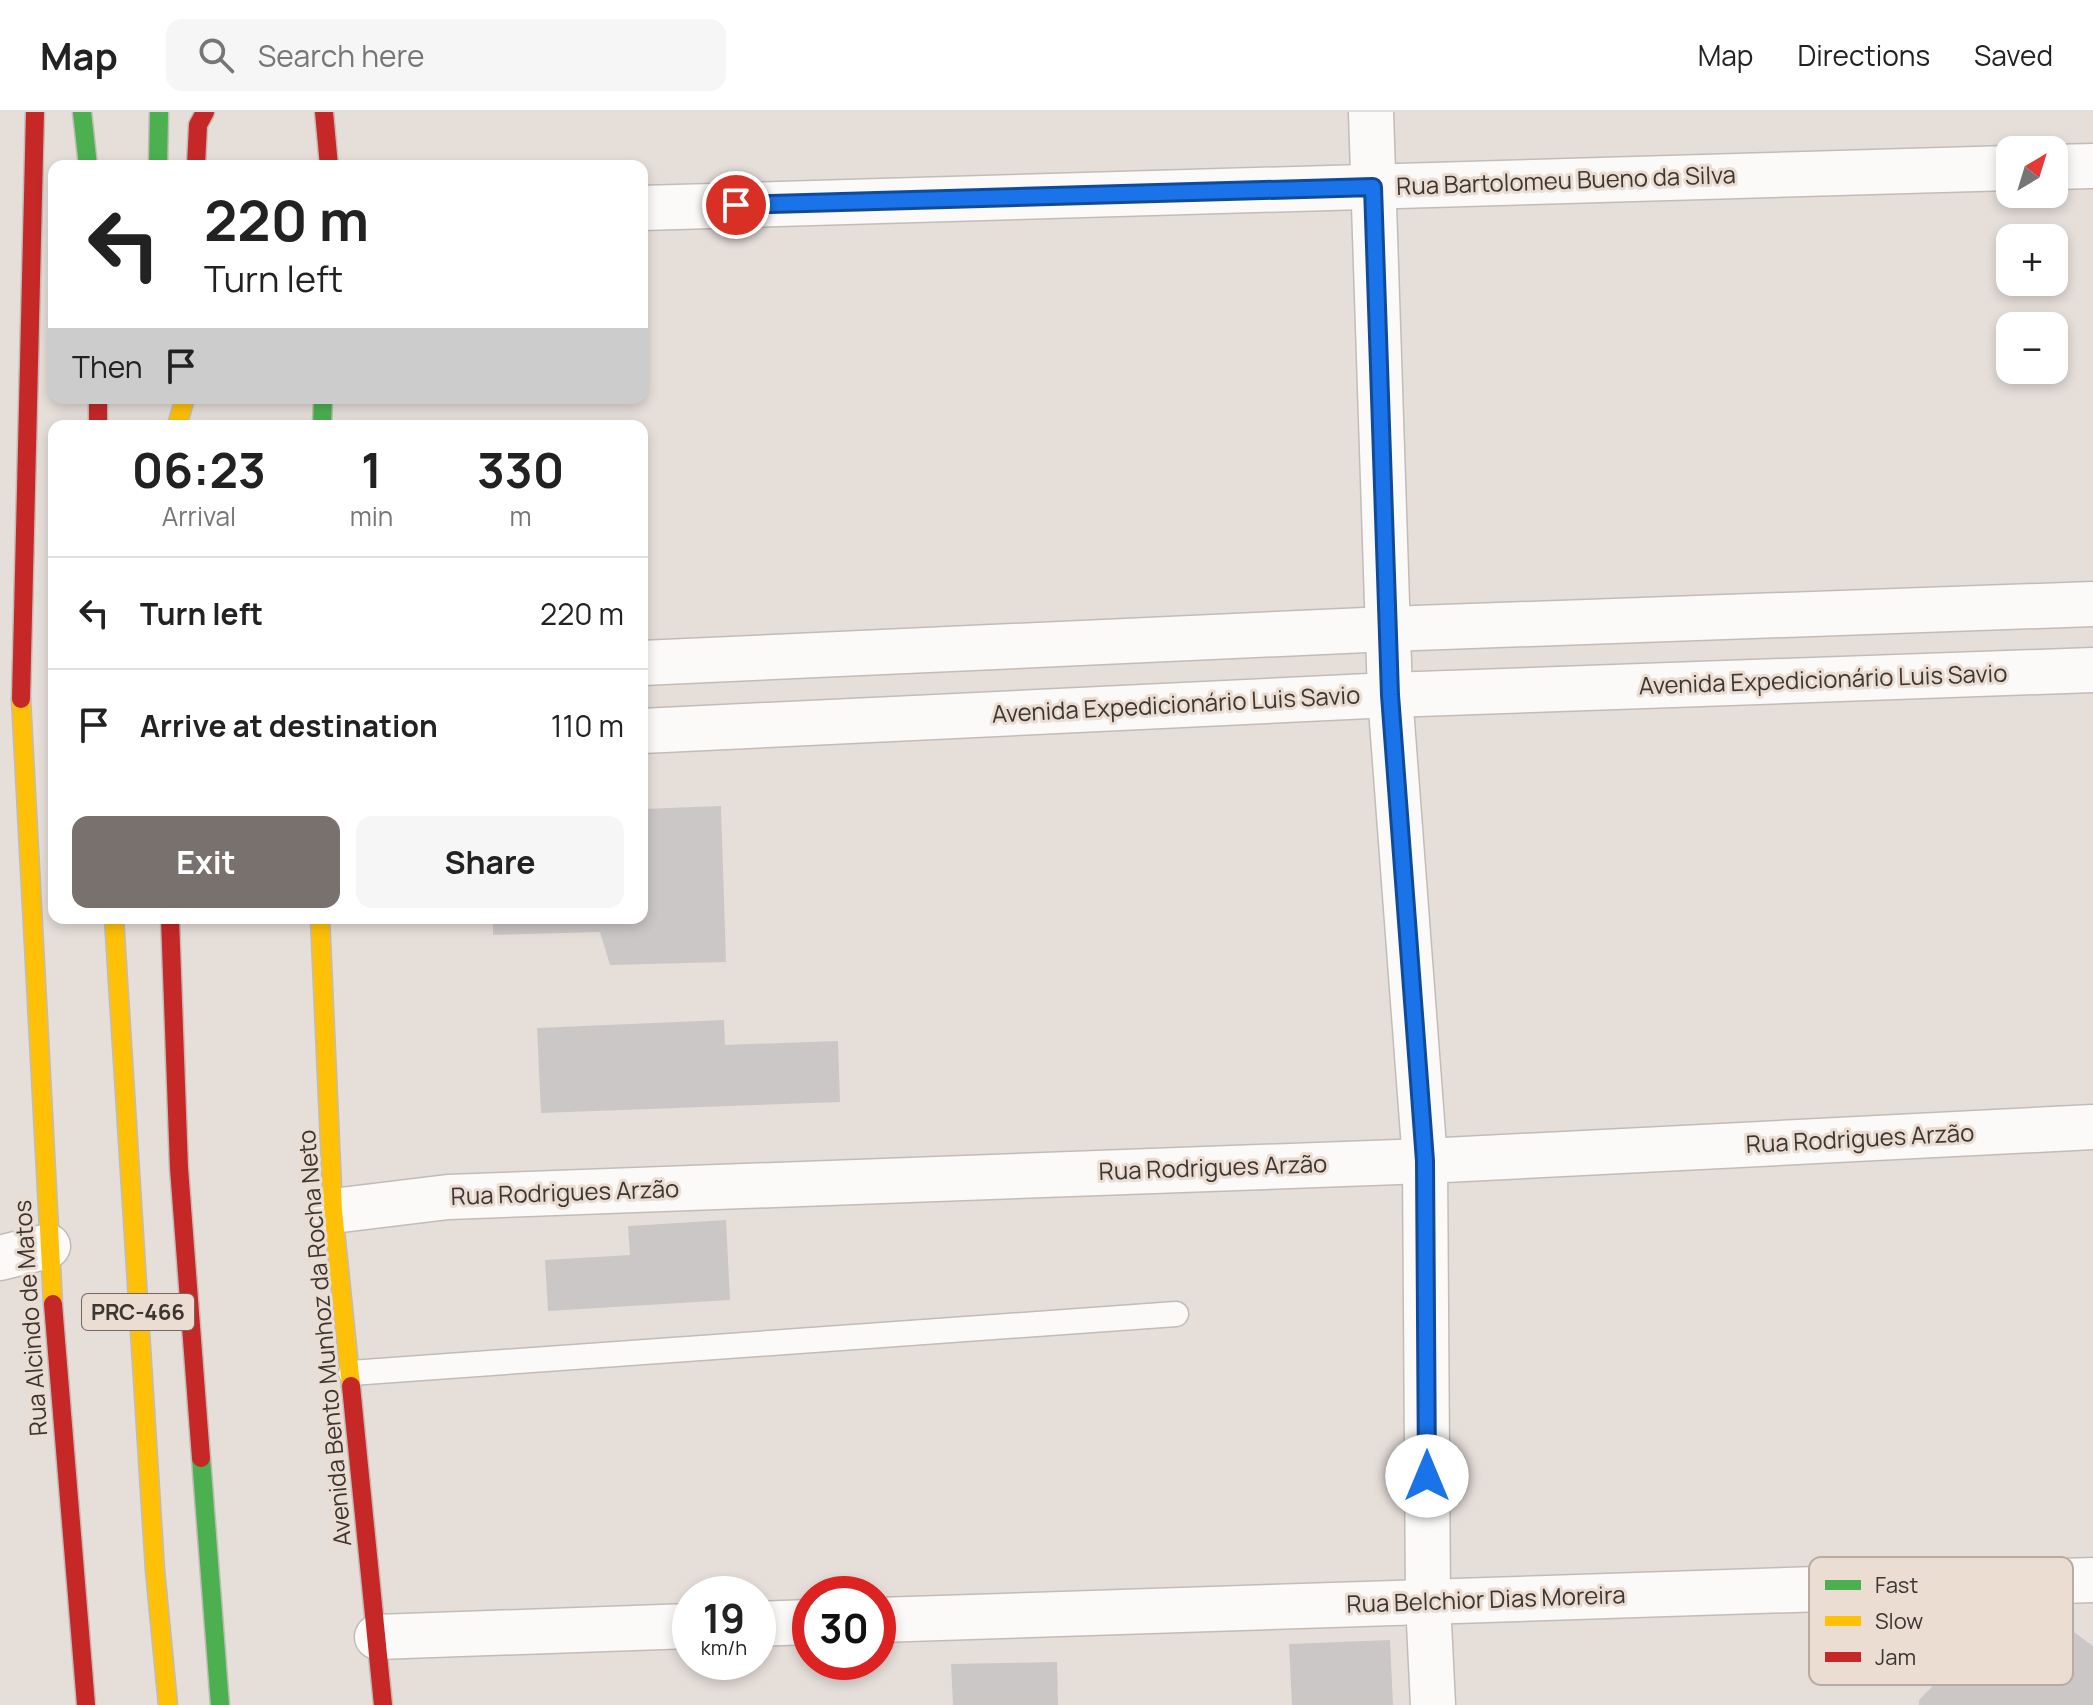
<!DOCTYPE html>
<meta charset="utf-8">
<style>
body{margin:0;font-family:Manrope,sans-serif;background:#f6f6f6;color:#222;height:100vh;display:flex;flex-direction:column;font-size:30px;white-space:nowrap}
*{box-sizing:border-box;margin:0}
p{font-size:26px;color:#767676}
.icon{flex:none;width:44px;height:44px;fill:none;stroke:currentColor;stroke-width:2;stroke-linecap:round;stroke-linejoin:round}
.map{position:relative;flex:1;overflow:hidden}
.sheet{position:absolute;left:48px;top:308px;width:600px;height:504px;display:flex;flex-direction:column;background:#fff;border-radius:16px;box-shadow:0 4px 12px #0003}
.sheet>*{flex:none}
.hud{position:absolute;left:48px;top:48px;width:600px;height:244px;border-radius:16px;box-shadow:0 4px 12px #0003;background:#fff;color:#222;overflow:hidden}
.needle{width:52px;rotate:38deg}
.tools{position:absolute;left:1996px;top:24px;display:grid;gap:16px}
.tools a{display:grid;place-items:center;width:72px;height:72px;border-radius:16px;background:#fff;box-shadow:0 4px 12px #0003;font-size:40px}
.speed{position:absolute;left:672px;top:1464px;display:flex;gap:16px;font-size:40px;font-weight:700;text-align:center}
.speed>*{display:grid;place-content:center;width:104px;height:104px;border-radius:50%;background:#fff;box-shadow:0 4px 12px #0003;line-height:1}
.speed small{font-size:20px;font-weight:400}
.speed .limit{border:12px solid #d22;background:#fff;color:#111}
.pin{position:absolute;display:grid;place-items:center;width:68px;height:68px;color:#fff;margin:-34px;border:4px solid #fff;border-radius:50%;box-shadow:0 2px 8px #0007}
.me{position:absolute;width:88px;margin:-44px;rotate:0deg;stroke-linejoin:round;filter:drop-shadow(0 0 6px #0008)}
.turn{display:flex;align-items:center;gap:28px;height:168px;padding:0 24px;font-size:36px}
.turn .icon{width:104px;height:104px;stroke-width:2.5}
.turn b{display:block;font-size:56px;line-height:68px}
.then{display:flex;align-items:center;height:76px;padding:0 24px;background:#0003;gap:16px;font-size:30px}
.eta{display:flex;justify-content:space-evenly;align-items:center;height:136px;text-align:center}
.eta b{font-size:48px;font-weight:700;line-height:56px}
.button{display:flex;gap:16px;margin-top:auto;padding:16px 24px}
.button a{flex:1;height:92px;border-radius:16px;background:#78716d;color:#fff;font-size:32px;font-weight:700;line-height:92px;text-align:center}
.button a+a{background:#f6f6f6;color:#222}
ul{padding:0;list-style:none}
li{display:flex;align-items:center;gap:24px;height:112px;padding:0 24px;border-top:2px solid #e0e0e0}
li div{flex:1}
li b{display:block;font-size:30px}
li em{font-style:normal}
header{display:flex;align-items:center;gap:48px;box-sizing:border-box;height:112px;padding:0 40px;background:#fff;border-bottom:2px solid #e0e0e0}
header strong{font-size:38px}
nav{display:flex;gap:44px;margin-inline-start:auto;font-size:28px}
.search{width:560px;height:72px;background:#f6f6f6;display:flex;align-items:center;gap:20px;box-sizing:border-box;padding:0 28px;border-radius:16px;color:#767676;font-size:30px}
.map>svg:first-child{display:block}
</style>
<header>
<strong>Map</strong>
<div class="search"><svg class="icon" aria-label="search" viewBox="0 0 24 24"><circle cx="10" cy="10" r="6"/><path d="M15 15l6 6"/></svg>Search here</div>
<nav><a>Map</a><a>Directions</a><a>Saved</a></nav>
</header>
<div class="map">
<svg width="2093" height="1593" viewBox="0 0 2093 1593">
<rect width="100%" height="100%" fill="#e6ded9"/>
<!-- building -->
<g fill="#ccc7c7">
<path d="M721,694L726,850L610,853L600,820L493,823V806H642V697Z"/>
<path d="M724,908L725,933L838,929L840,990L541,1001L537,916Z"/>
<path d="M726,1108L730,1188L548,1199L545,1148L630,1143L628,1114Z"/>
<path d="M2004,1501H2048L2093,1534V1593H1919V1588Z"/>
<path d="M1390,1528L1393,1593H1292L1289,1532Z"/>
<path d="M1057,1550L1058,1593H953L951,1552Z"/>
</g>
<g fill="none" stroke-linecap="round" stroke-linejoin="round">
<defs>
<path id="lane" d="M351,1261L1176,1202"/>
<g id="street">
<path d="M1371,0L1390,583L1425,1049L1428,1490L1433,1593"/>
<path d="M2054,55L2093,54"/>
<path d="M642,96L2010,56"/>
<path d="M642,551L1388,517L2093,492"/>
<path d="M642,619L1390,583L2093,558"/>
<path d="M333,1099L448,1085L1425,1049L2093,1015"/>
<path d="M0,1146L48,1134"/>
<path d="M878,1508L2093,1468"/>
<path d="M758,1512L810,1510"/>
<path d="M377,1525L690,1514"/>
</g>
<g id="fast">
<path d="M82,0L88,54"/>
<path d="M158,54L159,0"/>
<path d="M322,314L323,286"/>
<path d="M201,1346L220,1593"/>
</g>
<g id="slow">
<path d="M177,314L185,286"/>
<path d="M21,587L53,1192"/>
<path d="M114,806L155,1458L168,1593"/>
<path d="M320,806L333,1099L351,1274"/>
</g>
<g id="jam">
<path d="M324,0L329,54"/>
<path d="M196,54L198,13L205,0"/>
<path d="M98,286V314"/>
<path d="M21,587L35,0"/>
<path d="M170,806L179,1056L201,1346"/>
<path d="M53,1192L86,1593"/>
<path d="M351,1274L383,1593"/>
</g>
</defs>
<!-- lane casing -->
<use href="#lane" stroke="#c2bcb8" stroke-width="27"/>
<!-- street casing -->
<use href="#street" stroke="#c2bcb8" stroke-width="47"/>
<!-- fast casing -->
<use href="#fast" stroke="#c2bcb8" stroke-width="21"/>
<!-- slow casing -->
<use href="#slow" stroke="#c2bcb8" stroke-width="21"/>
<!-- jam casing -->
<use href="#jam" stroke="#c2bcb8" stroke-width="21"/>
<!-- lane -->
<use href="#lane" stroke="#fbfaf9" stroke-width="24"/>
<!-- street -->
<use href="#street" stroke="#fbfaf9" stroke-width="44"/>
<!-- fast -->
<use href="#fast" stroke="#4caf50" stroke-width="18"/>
<!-- slow -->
<use href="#slow" stroke="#ffc107" stroke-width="18"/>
<!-- jam -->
<use href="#jam" stroke="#c62828" stroke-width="18"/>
</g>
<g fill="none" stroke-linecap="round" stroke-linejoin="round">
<defs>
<path id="route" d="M736,93L1373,75L1390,583L1425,1049L1427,1364"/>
</defs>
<!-- route casing -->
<use href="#route" stroke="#114b97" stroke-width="20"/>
<!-- route -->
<use href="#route" stroke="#1a73e8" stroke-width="14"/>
</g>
<g text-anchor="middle" stroke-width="6" stroke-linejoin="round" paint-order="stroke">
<!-- shield labels -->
<rect fill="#ecddd3" stroke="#716863" stroke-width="2" x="82" y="1182" width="112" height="36" rx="6"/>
<g font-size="22" font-weight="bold" fill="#3c3633">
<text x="138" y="1208">PRC-466</text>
</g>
<!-- street labels -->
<g font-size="24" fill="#3c3633" stroke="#ecddd3">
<text transform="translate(1566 69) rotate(-2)" y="8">Rua Bartolomeu Bueno da Silva</text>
<text transform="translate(1823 568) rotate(-2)" y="8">Avenida Expedicionário Luis Savio</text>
<text transform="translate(1176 593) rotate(-3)" y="8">Avenida Expedicionário Luis Savio</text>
<text transform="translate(1860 1027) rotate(-3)" y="8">Rua Rodrigues Arzão</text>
<text transform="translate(1213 1056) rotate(-2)" y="8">Rua Rodrigues Arzão</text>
<text transform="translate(565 1081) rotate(-2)" y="8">Rua Rodrigues Arzão</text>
<text transform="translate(31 1206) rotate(-94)" y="8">Rua Alcindo de Matos</text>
<text transform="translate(325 1226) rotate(-95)" y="8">Avenida Bento Munhoz da Rocha Neto</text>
<text transform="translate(1486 1488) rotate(-2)" y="8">Rua Belchior Dias Moreira</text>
</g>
</g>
<!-- legend -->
<rect x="1809" y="1445" width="264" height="128" rx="12" fill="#ecddd3" stroke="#b7aba3" stroke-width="2"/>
<rect x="1825" y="1468" width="36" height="10" fill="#4caf50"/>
<rect x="1825" y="1504" width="36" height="10" fill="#ffc107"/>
<rect x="1825" y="1540" width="36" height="10" fill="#c62828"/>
<g font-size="22" fill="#3c3633">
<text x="1875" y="1481">Fast</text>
<text x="1875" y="1517">Slow</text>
<text x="1875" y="1553">Jam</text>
</g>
</svg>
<div class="tools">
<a><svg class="needle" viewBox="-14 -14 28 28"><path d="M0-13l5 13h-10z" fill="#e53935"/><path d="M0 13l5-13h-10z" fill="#767676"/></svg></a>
<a>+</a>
<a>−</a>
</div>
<div class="speed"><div>19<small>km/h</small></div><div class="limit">30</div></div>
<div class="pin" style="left:736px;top:93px;background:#d93025"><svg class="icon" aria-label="arrive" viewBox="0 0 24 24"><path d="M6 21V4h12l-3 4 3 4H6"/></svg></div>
<svg class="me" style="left:1427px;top:1364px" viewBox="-20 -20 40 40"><circle r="19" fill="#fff"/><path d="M0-13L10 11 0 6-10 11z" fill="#1a73e8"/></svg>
<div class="hud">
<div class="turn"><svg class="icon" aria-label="left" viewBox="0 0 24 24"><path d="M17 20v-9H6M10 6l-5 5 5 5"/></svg><div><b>220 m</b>Turn left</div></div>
<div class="then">Then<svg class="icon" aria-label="arrive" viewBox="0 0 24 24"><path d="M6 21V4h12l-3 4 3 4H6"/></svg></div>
</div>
<section class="sheet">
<div class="eta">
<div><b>06:23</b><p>Arrival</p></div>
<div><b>1</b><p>min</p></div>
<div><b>330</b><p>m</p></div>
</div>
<ul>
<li><svg class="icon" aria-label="left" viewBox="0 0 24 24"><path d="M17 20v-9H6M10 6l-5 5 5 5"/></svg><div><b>Turn left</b></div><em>220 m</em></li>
<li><svg class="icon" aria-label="arrive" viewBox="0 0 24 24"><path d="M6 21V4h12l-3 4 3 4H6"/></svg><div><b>Arrive at destination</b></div><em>110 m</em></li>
</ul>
<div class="button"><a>Exit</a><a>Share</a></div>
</section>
</div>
